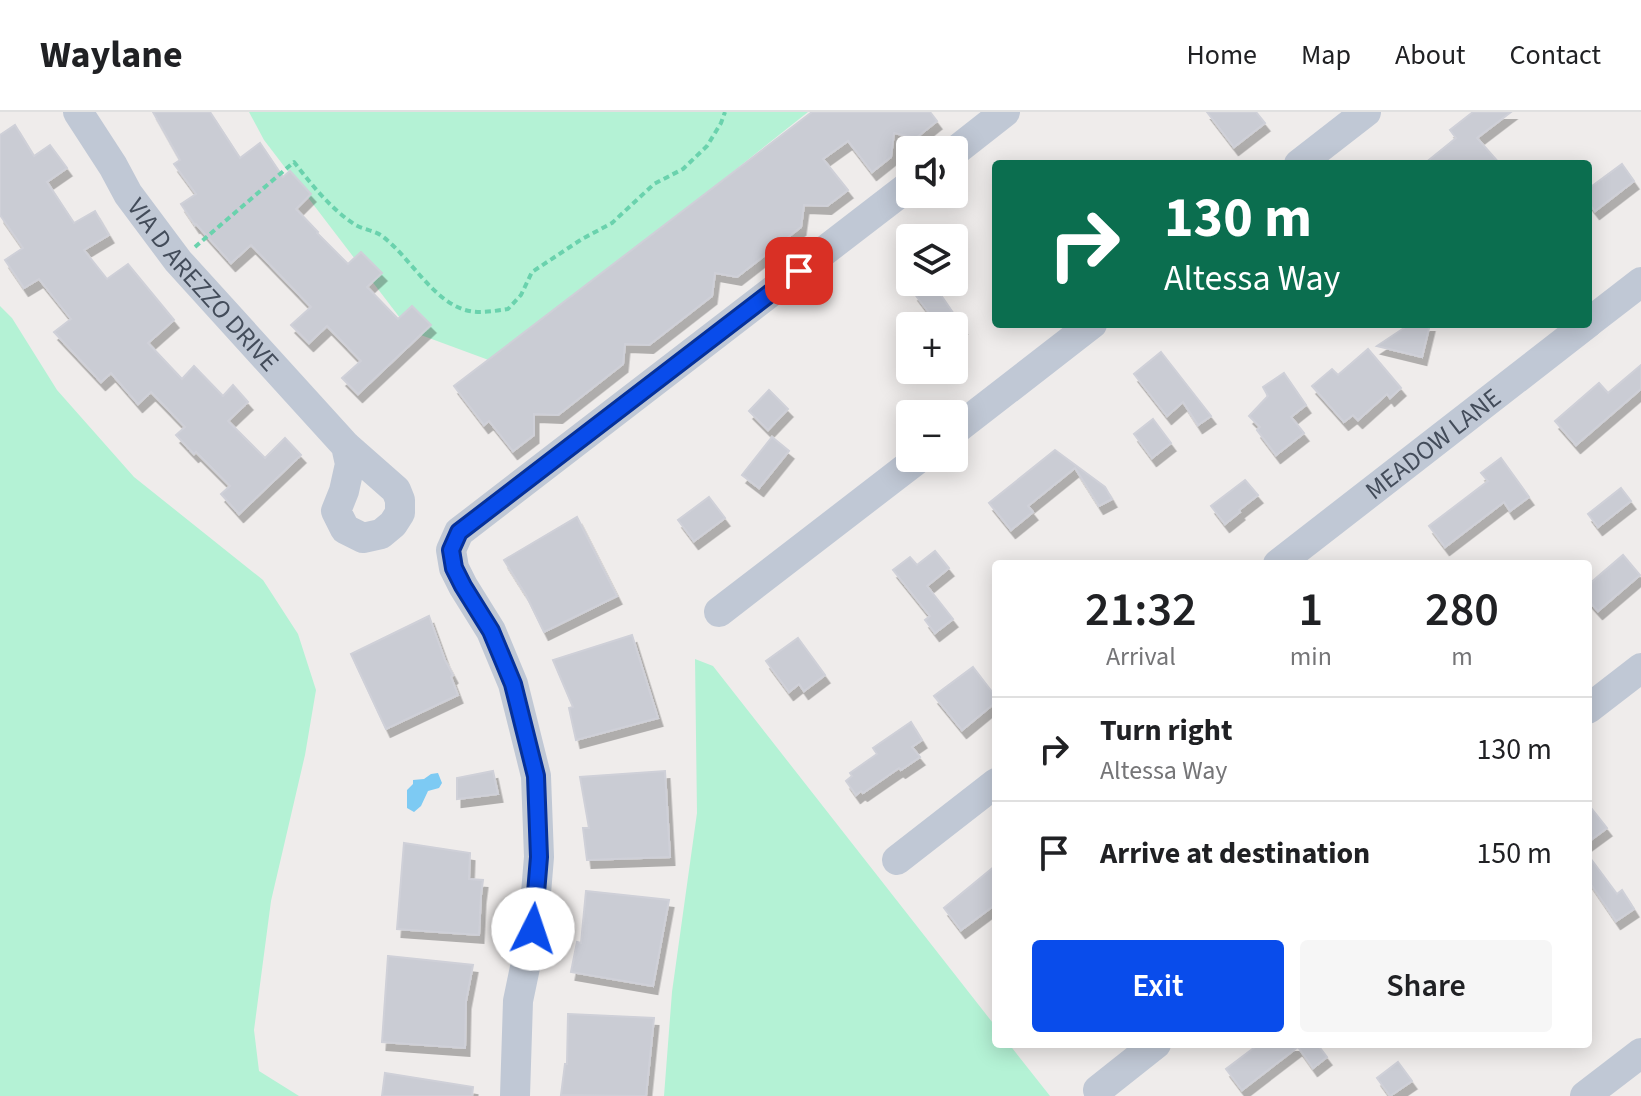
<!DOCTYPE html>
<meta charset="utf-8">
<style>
body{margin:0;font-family:"Source Sans 3",sans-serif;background:#f6f6f6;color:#202124;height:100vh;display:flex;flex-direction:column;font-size:30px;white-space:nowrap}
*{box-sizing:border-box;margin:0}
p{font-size:26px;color:#757577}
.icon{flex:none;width:44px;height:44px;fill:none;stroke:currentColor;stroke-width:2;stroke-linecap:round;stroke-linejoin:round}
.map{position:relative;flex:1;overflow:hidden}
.drawer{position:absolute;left:992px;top:448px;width:600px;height:488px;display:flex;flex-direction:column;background:#fff;border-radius:8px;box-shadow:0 4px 20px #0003}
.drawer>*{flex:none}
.hud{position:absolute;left:992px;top:48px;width:600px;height:168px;border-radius:8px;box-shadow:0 4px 20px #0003;background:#0b6e4f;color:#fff;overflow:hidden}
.controls{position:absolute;left:896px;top:24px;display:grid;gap:16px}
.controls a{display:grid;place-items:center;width:72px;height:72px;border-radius:8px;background:#fff;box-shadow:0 4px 20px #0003;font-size:40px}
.pin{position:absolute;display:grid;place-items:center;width:68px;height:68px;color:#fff;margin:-34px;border-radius:16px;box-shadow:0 4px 12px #0006}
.me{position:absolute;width:88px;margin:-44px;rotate:4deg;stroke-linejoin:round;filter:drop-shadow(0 0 6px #0008)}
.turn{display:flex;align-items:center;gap:28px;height:168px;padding:0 40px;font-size:36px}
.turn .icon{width:104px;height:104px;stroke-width:2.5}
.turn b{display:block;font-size:56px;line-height:68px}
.eta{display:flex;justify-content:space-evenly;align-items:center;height:136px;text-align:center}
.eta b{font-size:48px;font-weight:600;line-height:56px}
.primary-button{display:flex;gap:16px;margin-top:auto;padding:16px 40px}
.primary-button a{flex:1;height:92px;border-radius:8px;background:#094ceb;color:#fff;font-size:32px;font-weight:600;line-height:92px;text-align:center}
.primary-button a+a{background:#f6f6f6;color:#202124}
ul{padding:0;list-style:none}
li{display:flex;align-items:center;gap:24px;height:104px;padding:0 40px;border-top:2px solid #e0e0e0}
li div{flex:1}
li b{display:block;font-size:30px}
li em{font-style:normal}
header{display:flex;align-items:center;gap:48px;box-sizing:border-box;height:112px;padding:0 40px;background:#fff;border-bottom:2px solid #e0e0e0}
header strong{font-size:38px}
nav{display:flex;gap:44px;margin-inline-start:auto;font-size:28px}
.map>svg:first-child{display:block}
</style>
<header>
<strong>Waylane</strong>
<nav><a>Home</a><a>Map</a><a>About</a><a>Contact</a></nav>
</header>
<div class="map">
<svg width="1641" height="984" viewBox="0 0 1641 984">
<defs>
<filter id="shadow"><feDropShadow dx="4.5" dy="8" stdDeviation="0" flood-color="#0004"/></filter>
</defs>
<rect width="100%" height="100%" fill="#efeceb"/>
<!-- green -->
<g fill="#b4f2d5">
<path d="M249,0H808L494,250L410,219L264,28Z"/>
<path d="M0,194L12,206L57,278L134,365L263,468L298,522L316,578L305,643L271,789L254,918L259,959L299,984H0Z"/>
<path d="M695,547L713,554L996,915V932H1009L1050,984H664L672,880L697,701Z"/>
</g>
<!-- water -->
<path fill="#7dcaf3" d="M438,661L442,671L439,676L428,679L421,694L414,700L407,696V678L413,672V668L424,667L431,662Z"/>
<!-- building -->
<g fill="#caccd4" stroke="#cfd0d8" stroke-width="2" filter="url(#shadow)">
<path d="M153,0H210L240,46L260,31L283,65L290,59L311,82L296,97L318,120L317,121L348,152L361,140L382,161L367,175L398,207L412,194L431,213L358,282L342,266L361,249L327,214L309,231L291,213L311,195L251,133L231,151L196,112L195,113L181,92L196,82L174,52L180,48Z"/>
<path d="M812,0H930L937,9L916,26L894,21L891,45L872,60L848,29L823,47L848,78L827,94L804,93L801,115L737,165L715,161L712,184L649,233L625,232L623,252L558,303L534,302V323L513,339L489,309L484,313L454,274Z"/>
<path d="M1207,0H1256L1265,11L1234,35Z"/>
<path d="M1473,0H1511L1477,26L1500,52H1424L1456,26L1450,18Z"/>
<path d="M15,13L34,44L50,33L67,56L47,70L74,111L95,99L109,123L84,138L107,167L128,152L174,208L148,231L182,267L194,254L223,284L233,273L248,290L228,309L265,346L285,326L301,343L239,402L221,382L230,374L196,340L194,342L176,323L185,315L151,280L138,292L111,261L101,270L54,220L71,207L39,167L24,176L5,148L23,136L0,103V23Z"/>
<path d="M1622,52L1634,69L1595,99L1588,90V77Z"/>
<path d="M929,170H932L962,214H939L914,181Z"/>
<path d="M1405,212H1430L1422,245L1377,234L1404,216Z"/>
<path d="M1368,237L1401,276L1390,286L1387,282L1358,308L1353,303L1344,310L1312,274L1332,257L1338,263Z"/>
<path d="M1161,240L1211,304L1198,313L1183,290L1167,304L1134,262Z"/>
<path d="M1641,253V277L1576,333L1555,309L1599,271L1608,281Z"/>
<path d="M1284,261L1306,293L1291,305L1304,321L1276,343L1257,318L1260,315L1249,304L1268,284L1263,275Z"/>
<path d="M769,278L788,297L768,318L749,299Z"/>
<path d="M1153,307L1171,331L1152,346L1134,322Z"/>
<path d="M772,325L789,339L759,376L742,363Z"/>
<path d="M1055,338L1105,375L1112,387L1099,394L1075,356L1028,394L1033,400L1011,418L989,391Z"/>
<path d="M1501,346L1529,385L1510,399L1504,390L1445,435L1429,414L1488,369L1481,361Z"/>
<path d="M1245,368L1258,383L1239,398L1240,400L1225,412L1211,394Z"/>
<path d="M1621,376L1631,389L1598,415L1588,402Z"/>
<path d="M709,385L725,406L694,429L678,408Z"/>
<path d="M577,405L617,484L544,520L526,483L504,448Z"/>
<path d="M935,439L949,456L927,474L953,507L935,521L925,508L930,504L893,458L910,445L917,453Z"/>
<path d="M1623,443L1640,463L1598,499L1588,488V473Z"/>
<path d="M429,504L445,548L453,563L451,565L458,583L386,617L351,542Z"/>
<path d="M632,523L658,606L576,628L569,596L573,595L553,548Z"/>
<path d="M798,526L825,563L804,579L799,572L789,580L766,549Z"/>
<path d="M973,555L996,585V590L962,618L934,584Z"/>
<path d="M911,610L922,628L912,635L920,645L901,658L899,656L863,681L861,679L856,683L846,669L852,664L850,661L877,642L873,636Z"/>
<path d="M493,659L498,682L457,687V666Z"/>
<path d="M665,659L670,745L587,748L583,716H589L580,665Z"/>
<path d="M1588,692L1607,716L1588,730Z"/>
<path d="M404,731L470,741L469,767L483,768L481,783L479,823L397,817Z"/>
<path d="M1588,743L1617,782L1622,778L1634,797L1616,809L1588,768Z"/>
<path d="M996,753V792L961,818L944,796Z"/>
<path d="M586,779L669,788L653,874L571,860L577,830L581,831Z"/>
<path d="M388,844L473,853L466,889L465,936L382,930Z"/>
<path d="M568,902L654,906L646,984L561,983L565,952H567Z"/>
<path d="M1259,932H1317L1327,945L1313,956L1298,935L1242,978L1226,957Z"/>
<path d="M1398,950L1412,969L1390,984L1377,966Z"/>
<path d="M385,961L473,975L472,984H382Z"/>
</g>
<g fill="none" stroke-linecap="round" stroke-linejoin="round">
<!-- path -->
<path stroke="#6ad2ad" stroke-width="4" stroke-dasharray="6 4" stroke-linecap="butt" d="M195,135L294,50C311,72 330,96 354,112C363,118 374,118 382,124C409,144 432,188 465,198C479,202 494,199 508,197L521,183L532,160L582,127L612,111L654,72L683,57L707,34L721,11L725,0"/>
<!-- minor -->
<g stroke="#c0c8d5" stroke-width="30">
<path id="s1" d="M78,0L113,54L128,82L178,149L346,334L396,378L400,388V401L393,412L381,422L363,426L345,417L336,399L344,379L350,352L346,334"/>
<path d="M954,40L1005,0"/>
<path d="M1299,52L1366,0"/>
<path d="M1588,211L1641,170"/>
<path d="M954,319L1092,212"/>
<path id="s2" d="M1278,452L1587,212"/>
<path d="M719,500L919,346"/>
<path d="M1588,597L1641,556"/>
<path d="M897,748L996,671"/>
<path d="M1098,978L1156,932"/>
<path d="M515,984L518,889L533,817L539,745L536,664L513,572L491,519L463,474L454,456L451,438L459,420L910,73"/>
<path d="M1585,984L1641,941"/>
</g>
</g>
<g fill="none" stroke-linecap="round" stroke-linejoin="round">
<defs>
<path id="route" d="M533,817L539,745L536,664L513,572L491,519L463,474L454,456L451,438L459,420L799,159"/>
</defs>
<!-- route casing -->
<use href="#route" stroke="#063199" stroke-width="20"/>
<!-- route -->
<use href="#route" stroke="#094ceb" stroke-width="14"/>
</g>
<g text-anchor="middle" stroke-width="6" stroke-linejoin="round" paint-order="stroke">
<!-- street labels -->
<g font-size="26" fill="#434c5a" stroke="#fff">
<text dy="9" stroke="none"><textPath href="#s1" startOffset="214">VIA D AREZZO DRIVE</textPath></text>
<text dy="9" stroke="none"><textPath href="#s2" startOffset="196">MEADOW LANE</textPath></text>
</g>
</g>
</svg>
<div class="controls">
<a><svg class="icon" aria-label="sound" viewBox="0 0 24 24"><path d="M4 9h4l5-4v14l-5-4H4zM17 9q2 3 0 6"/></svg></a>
<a><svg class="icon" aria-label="layers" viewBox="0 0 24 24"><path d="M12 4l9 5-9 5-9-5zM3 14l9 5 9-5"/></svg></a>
<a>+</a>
<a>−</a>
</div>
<div class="pin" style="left:799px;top:159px;background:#d93025"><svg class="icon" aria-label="arrive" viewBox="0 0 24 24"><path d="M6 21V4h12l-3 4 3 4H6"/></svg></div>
<svg class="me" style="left:533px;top:817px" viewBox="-20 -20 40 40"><circle r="19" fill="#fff"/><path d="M0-13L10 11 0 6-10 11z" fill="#094ceb"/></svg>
<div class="hud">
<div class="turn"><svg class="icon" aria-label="right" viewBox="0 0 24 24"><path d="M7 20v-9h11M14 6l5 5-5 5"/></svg><div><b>130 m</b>Altessa Way</div></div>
</div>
<section class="drawer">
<div class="eta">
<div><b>21:32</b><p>Arrival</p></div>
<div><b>1</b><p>min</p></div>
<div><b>280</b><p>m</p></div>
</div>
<ul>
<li><svg class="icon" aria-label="right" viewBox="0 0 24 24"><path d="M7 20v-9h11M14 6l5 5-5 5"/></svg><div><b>Turn right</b><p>Altessa Way</p></div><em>130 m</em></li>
<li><svg class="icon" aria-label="arrive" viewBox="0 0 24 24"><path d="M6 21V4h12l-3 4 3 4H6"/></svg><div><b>Arrive at destination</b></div><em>150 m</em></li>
</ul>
<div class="primary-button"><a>Exit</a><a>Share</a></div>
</section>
</div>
